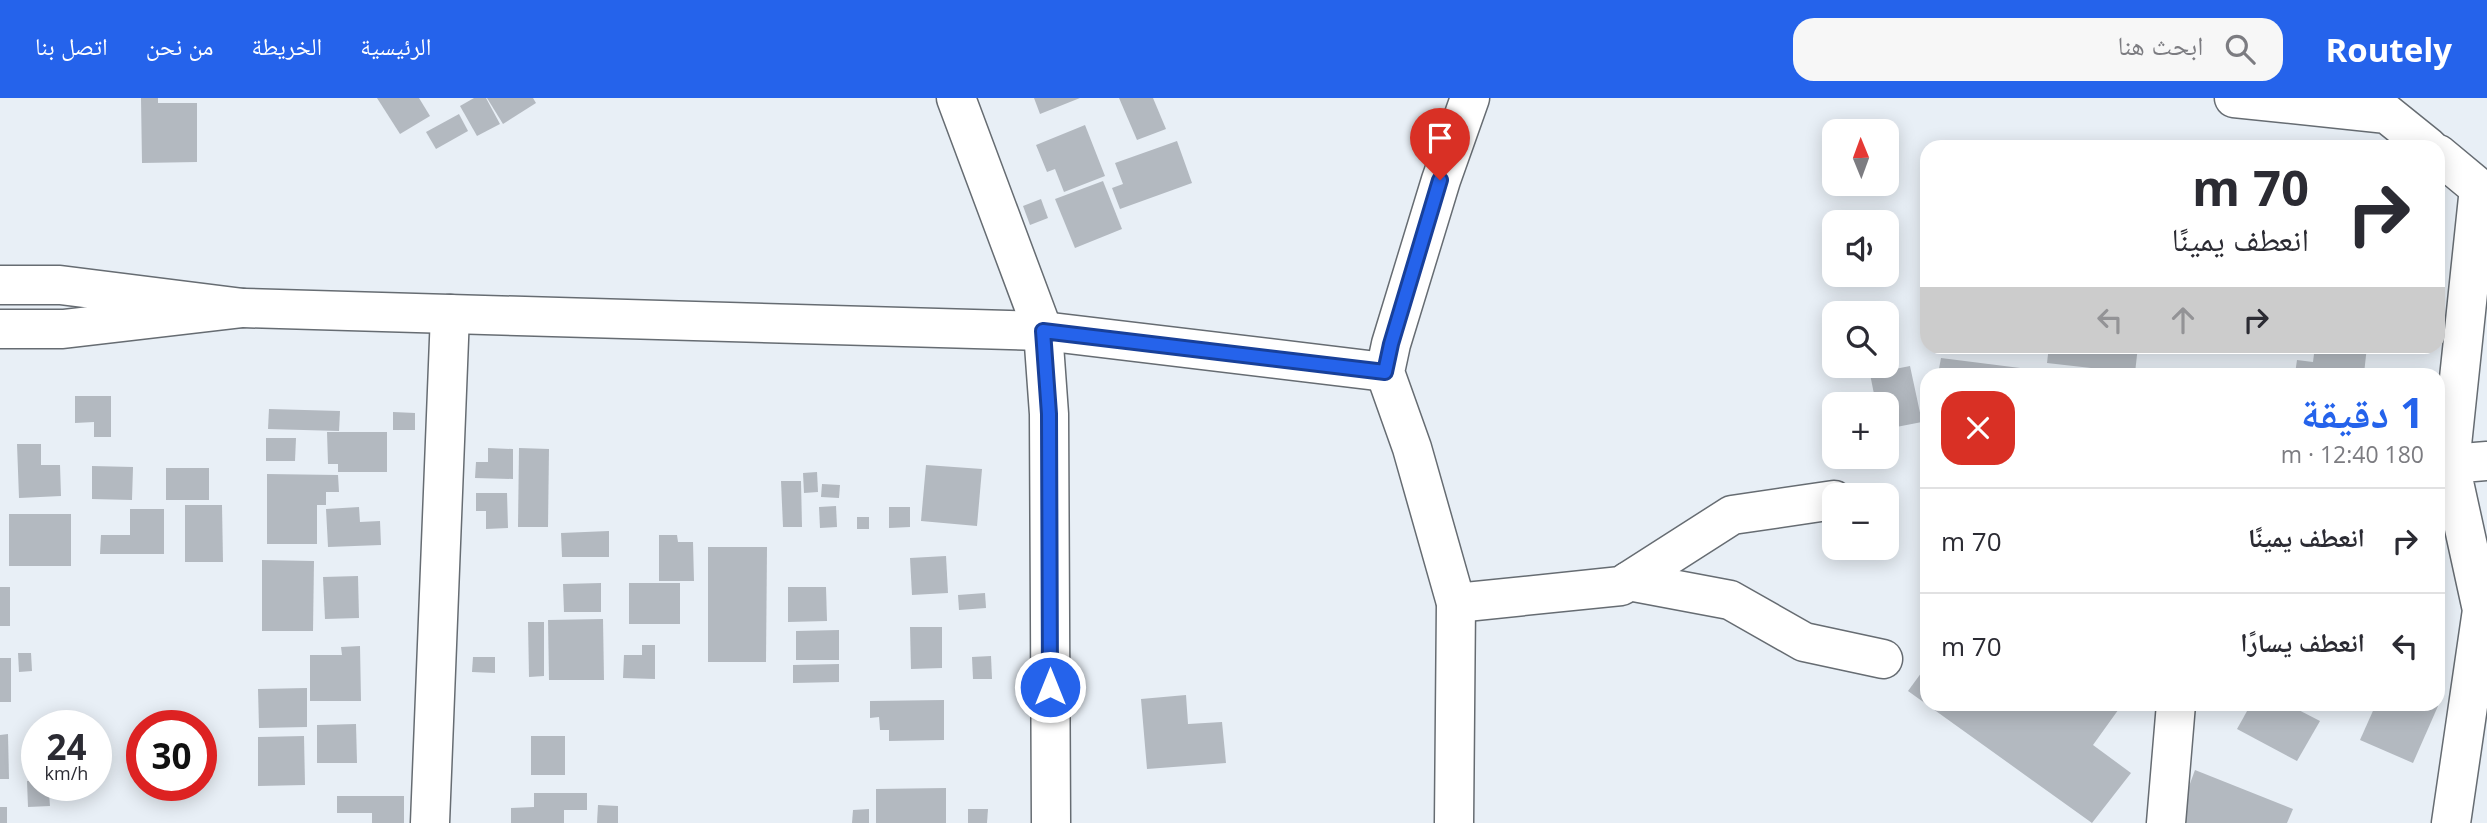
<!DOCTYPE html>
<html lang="ar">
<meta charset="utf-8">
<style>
body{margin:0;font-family:"Open Sans","Noto Naskh Arabic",sans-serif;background:#f7f7f7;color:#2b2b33;direction:rtl;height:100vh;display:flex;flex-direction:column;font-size:26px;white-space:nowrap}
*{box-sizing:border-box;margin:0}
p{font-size:23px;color:#7c7c81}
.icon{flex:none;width:38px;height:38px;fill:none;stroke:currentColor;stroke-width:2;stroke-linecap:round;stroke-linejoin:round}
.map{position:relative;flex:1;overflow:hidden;direction:ltr}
.side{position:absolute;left:1920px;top:270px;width:525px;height:343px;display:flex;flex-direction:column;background:#fff;border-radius:21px;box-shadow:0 4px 18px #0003;direction:rtl}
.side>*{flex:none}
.hud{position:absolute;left:1920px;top:42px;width:525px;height:214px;border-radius:21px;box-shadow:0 4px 18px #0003;direction:rtl;background:#fff;color:#2b2b33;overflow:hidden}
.needle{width:46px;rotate:359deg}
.controls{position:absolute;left:1822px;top:21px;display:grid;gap:14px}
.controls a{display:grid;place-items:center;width:77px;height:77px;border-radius:14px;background:#fff;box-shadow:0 4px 18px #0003;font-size:35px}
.speed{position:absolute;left:21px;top:612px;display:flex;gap:14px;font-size:35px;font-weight:700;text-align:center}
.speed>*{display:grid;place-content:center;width:91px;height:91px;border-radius:50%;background:#fff;box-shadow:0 4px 18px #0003;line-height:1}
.speed small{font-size:18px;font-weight:400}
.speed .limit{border:10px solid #d22;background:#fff;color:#111}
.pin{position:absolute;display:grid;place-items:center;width:60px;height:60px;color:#fff;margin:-72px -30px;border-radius:50% 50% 50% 0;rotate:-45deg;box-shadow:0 0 7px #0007}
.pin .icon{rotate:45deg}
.me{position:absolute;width:77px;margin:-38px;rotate:0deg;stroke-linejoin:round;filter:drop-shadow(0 0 5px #0008)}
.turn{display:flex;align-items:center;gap:24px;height:147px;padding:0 21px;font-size:32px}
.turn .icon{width:91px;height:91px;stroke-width:2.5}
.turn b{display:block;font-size:49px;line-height:60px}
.lanes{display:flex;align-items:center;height:66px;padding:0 21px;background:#0003;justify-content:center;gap:35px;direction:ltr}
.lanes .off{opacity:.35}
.round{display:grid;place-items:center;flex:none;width:74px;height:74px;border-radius:21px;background:#f7f7f7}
.summary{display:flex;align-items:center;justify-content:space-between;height:119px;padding:0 21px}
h1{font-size:42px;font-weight:700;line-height:52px;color:#2563eb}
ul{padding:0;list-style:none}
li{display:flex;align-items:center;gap:21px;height:105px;padding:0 21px;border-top:2px solid #e1e1e2}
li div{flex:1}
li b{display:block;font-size:26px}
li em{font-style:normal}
header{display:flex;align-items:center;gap:42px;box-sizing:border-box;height:98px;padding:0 35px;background:#2563eb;color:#fff}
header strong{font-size:33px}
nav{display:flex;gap:38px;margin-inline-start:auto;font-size:24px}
.search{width:490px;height:63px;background:#f7f7f7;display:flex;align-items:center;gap:18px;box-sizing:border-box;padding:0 24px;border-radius:21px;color:#7c7c81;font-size:26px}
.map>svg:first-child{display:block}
</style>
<header>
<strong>Routely</strong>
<div class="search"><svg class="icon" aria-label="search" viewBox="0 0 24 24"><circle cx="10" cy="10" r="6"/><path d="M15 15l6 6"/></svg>ابحث هنا</div>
<nav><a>الرئيسية</a><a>الخريطة</a><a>من نحن</a><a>اتصل بنا</a></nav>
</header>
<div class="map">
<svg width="2487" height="725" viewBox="0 0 2487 725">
<rect width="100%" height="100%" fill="#e8eff6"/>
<!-- building -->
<g fill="#b3b9c0">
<path d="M141,0H158V5H197V64L142,65Z"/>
<path d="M377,0H419L430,18L400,36Z"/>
<path d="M474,0H486L500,26L477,38L460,8Z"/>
<path d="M487,0H533L536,5L503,26Z"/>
<path d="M1034,0H1080L1040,16Z"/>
<path d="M1119,0H1153L1166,31L1137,42Z"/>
<path d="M459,16L468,33L436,51L426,34Z"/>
<path d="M1085,27L1105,78L1064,94L1055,71L1047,74L1036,47Z"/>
<path d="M1177,43L1192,85L1120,111L1112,90L1123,86L1115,65Z"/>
<path d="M1103,83L1122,131L1075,150L1055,101Z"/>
<path d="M1041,101L1048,120L1030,127L1023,108Z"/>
<path d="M2049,248H2138L2135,275L2047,265Z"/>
<path d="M2315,248H2367L2364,276H2295L2297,262L2313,264Z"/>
<path d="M1941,260L2060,275V276H1938Z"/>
<path d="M1910,268L1922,324L1886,331V306H1876L1870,276Z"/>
<path d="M75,298H111V339H94V324L75,325Z"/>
<path d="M269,311L340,313L339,333L268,331Z"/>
<path d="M393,314L415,315V332H393Z"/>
<path d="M327,334H387V374H338V366H328Z"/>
<path d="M266,340H296L295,363H266Z"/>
<path d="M17,346H41V367H60L61,398L19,400Z"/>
<path d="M488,350L513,351V381L475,380L476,364H488Z"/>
<path d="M519,350L549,351L548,429H518Z"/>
<path d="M926,367L982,371L977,428L921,423Z"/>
<path d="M92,368L133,369L132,402L92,401Z"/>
<rect x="166" y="370" width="43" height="32"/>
<path d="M817,374L818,394L804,395L803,375Z"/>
<path d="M267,376L338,377L339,394H326V407H317V446H267Z"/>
<path d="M781,383H801L802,429H783Z"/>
<path d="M822,386L840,387L839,400L821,399Z"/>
<path d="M476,395H507L508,430L486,431V413H476Z"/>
<path d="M185,407H222L223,464H185Z"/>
<path d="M836,408L837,429L820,430L819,409Z"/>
<path d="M359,409L360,424L380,423L381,447L328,449L326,411Z"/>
<path d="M889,409H910V429L889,430Z"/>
<path d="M130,411H164V456H100L101,437H130Z"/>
<rect x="9" y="416" width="62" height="52"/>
<rect x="857" y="419" width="12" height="12"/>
<path d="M609,433V459H562L561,435Z"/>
<path d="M659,437H677L678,444H693L694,483H659Z"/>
<path d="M708,449H767L766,564H708Z"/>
<path d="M946,458L948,495L912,497L910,460Z"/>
<path d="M262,462L314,463L313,533H262Z"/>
<path d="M358,478L359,520L325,521L323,479Z"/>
<path d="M601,485V514H564L563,486Z"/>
<rect x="629" y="485" width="51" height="41"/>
<rect x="0" y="489" width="10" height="39"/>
<path d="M788,489H826L827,523L788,524Z"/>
<path d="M985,495L986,510L959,512L958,497Z"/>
<path d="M603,521L604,582H549L548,522Z"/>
<path d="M528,524H544V578L529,579Z"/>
<path d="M910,529H942V570L911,571Z"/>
<path d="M839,532V562H796V533Z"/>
<path d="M642,547H655V581L623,580L624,557H642Z"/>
<path d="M360,548L361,603H310V557H342L341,549Z"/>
<path d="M18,555H31L32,573L19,574Z"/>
<path d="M991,558L992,581H973L972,559Z"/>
<path d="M473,559H495V575L472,574Z"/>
<rect x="0" y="560" width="11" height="44"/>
<path d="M839,566V584L793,585V567Z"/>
<path d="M1927,567V606H2051L2062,613L2068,606H2117L2121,608L2093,647L2131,675L2092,725L1908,593Z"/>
<path d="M307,590V629L259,630L258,591Z"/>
<path d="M1186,597L1188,626L1222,624L1226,665L1147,671L1141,601Z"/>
<path d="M944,602V642L889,643V632H880L879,619L870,620V603Z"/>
<path d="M2251,606H2287L2320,623L2297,663L2237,631Z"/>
<path d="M2376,606H2432L2438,608L2413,665L2360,642Z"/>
<path d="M356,626L357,665H317V627Z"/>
<path d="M8,636L9,681H0V637Z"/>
<path d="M304,638L305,687L258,688V639Z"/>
<rect x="531" y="638" width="34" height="39"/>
<path d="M2195,672L2293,711L2287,725H2187L2177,721Z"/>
<path d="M37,682V688H66V695H49L50,708L28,709L27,683Z"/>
<path d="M946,690V725H876V691Z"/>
<path d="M534,695H587V712H564V725H511V710L534,709Z"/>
<path d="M337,698H404V725H372V715H337Z"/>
<path d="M598,707L618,708V725H597Z"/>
<rect x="0" y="709" width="7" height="16"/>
<path d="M869,711V725H852L853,712Z"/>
<path d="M968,711H988L987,725H968Z"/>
</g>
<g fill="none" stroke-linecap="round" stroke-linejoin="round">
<defs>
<g id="minor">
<path d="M956,0L1043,233L1049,316L1051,725"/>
<path d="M2234,0L2387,16L2428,49"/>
<path d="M2438,56L2479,90L2450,366L2438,370"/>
<path d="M1629,483L1730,502L1804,544L1883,561"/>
<path d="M1456,505L1621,488L1732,417L1834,402"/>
<path d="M430,725L450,216"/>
<path d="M2166,725L2176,606"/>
<path d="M2451,725L2482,512L2450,366L2487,363"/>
</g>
<g id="tertiary">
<path d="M0,187H60L243,210L63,231H0"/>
<path d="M243,210L1043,233L1385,274"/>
<path d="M1454,725L1456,505L1412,350L1385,274L1391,246L1441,82L1470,0"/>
</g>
</defs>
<!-- minor casing -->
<use href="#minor" stroke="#666c72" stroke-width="41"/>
<!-- tertiary casing -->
<use href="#tertiary" stroke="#666c72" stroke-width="41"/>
<!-- minor -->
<use href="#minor" stroke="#fff" stroke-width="38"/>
<!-- tertiary -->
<use href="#tertiary" stroke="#fff" stroke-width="38"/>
</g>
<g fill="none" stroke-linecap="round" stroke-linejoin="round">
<defs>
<path id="route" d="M1050,589L1049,316L1043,233L1385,274L1391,246L1440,82"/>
</defs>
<!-- route casing -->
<use href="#route" stroke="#184099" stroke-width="18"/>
<!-- route -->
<use href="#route" stroke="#2563eb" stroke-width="12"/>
</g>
</svg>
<div class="controls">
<a><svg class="needle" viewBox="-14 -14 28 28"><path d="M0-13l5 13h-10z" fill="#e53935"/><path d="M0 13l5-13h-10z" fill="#7c7c81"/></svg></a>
<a><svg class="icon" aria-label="sound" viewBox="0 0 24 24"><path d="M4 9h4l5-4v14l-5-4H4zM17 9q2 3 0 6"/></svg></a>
<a><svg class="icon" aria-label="search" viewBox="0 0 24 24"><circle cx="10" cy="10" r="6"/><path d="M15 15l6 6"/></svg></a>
<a>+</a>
<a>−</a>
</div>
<div class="speed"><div>24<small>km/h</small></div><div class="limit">30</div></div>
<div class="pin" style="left:1440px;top:82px;background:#d93025"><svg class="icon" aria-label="arrive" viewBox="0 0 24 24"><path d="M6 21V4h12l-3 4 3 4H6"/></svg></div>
<svg class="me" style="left:1050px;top:589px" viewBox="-20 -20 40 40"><circle r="17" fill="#2563eb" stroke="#fff" stroke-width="3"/><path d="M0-11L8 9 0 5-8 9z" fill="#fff"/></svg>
<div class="hud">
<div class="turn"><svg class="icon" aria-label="right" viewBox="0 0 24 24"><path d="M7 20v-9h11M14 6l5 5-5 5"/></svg><div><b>70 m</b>انعطف يمينًا</div></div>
<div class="lanes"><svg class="icon off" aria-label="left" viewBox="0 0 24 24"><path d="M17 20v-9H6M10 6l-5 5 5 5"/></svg><svg class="icon off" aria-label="ahead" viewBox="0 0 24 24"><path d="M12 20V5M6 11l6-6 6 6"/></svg><svg class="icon" aria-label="right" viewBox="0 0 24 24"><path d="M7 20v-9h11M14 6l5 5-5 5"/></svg></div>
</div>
<section class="side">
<div class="summary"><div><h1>1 دقيقة</h1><p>180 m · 12:40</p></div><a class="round" style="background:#d93025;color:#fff"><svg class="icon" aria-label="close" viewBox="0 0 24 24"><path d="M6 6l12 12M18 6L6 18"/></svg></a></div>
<ul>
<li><svg class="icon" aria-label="right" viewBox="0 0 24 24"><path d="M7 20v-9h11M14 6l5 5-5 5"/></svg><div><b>انعطف يمينًا</b></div><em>70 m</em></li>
<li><svg class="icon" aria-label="left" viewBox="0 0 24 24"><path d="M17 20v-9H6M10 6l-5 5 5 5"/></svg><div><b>انعطف يسارًا</b></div><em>70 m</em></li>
</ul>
</section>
</div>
